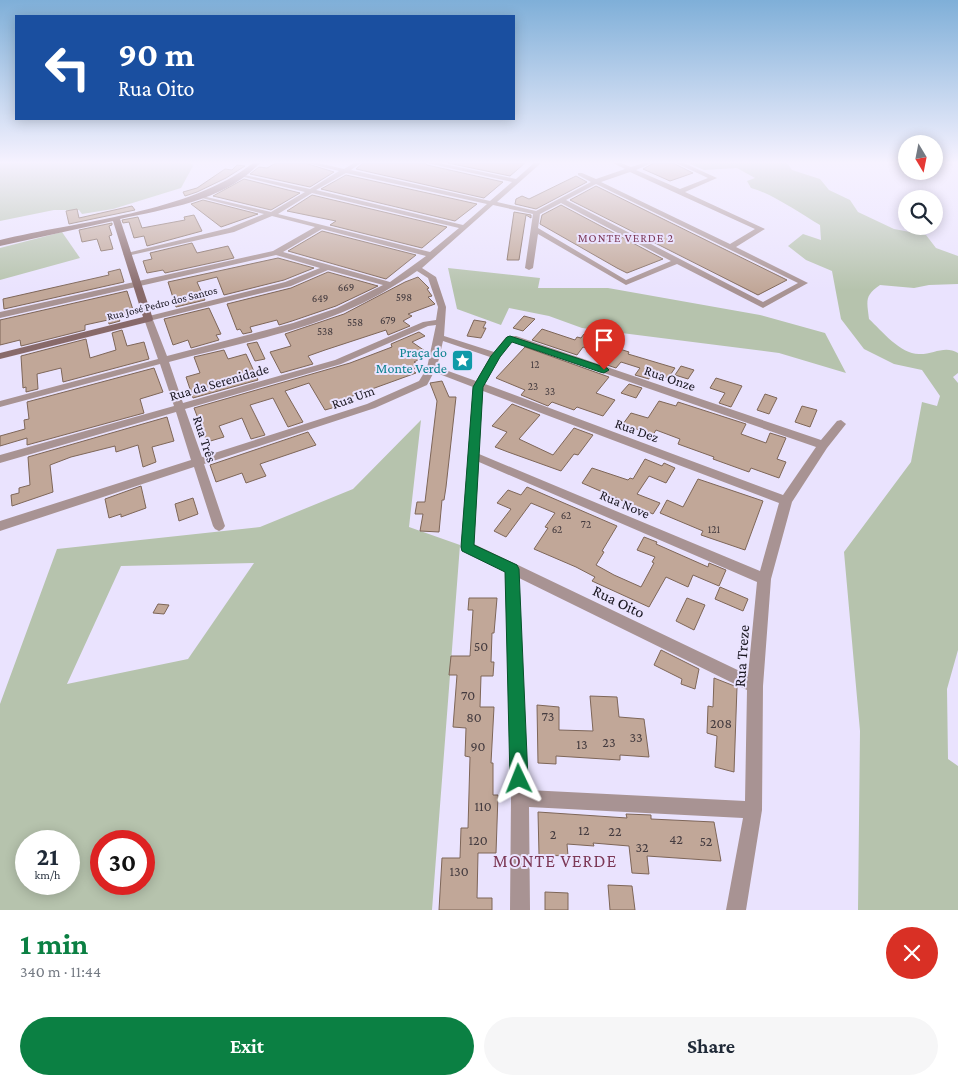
<!DOCTYPE html>
<meta charset="utf-8">
<style>
body{margin:0;font-family:"Crimson Pro",serif;background:#f6f6f7;color:#1f2937;height:100vh;display:flex;flex-direction:column;font-size:19px;white-space:nowrap}
*{box-sizing:border-box;margin:0}
p{font-size:16px;color:#747a83}
.icon{flex:none;width:28px;height:28px;fill:none;stroke:currentColor;stroke-width:2;stroke-linecap:round;stroke-linejoin:round}
.map{position:relative;height:910px;overflow:hidden}
.panel{display:flex;flex-direction:column;background:#fff;flex:1}
.panel>*{flex:none}
.banner{position:absolute;left:15px;top:15px;width:500px;height:105px;border-radius:0px;box-shadow:0 2px 12px #0003;background:#1a4fa0;color:#fff;overflow:hidden}
.needle{width:32px;rotate:170deg}
.tools{position:absolute;left:898px;top:135px;display:grid;gap:10px}
.tools a{display:grid;place-items:center;width:45px;height:45px;border-radius:50%;background:#fff;box-shadow:0 2px 12px #0003;font-size:25px}
.speed{position:absolute;left:15px;top:830px;display:flex;gap:10px;font-size:25px;font-weight:700;text-align:center}
.speed>*{display:grid;place-content:center;width:65px;height:65px;border-radius:50%;background:#fff;box-shadow:0 2px 12px #0003;line-height:1}
.speed small{font-size:12px;font-weight:400}
.speed .limit{border:8px solid #d22;background:#fff;color:#111}
.pin{position:absolute;display:grid;place-items:center;width:42px;height:42px;color:#fff;margin:-51px -21px;border-radius:50% 50% 50% 0;rotate:-45deg;box-shadow:0 0 5px #0007}
.pin .icon{rotate:45deg}
.me{position:absolute;width:55px;margin:-28px;rotate:358deg;stroke-linejoin:round;filter:drop-shadow(0 0 4px #0008)}
.turn{display:flex;align-items:center;gap:18px;height:105px;padding:0 20px;font-size:22px}
.turn .icon{width:65px;height:65px;stroke-width:2.5}
.turn b{display:block;font-size:35px;line-height:42px}
.round{display:grid;place-items:center;flex:none;width:52px;height:52px;border-radius:26px;background:#f6f6f7}
.headline{display:flex;align-items:center;justify-content:space-between;height:85px;padding:0 20px}
h1{font-size:30px;font-weight:700;line-height:38px;color:#0b8043}
.button{display:flex;gap:10px;margin-top:auto;padding:10px 20px}
.button a{flex:1;height:58px;border-radius:30px;background:#0b8043;color:#fff;font-size:20px;font-weight:700;line-height:58px;text-align:center}
.button a+a{background:#f6f6f7;color:#1f2937}
.map>svg:first-child{display:block}
</style>
<div class="map">
<svg width="958" height="910" viewBox="0 0 958 910">
<rect width="100%" height="100%" fill="#eae3fe"/>
<!-- green -->
<g fill="#b6c3ad" fill-rule="evenodd">
<path d="M0,163H191L193,166L181,188L113,209L82,214L79,210H54L0,221Z"/>
<path d="M688,163H787L792,170L820,179L829,190L850,200L858,212L894,229L926,235L936,248L958,256V284L929,285L914,288L880,285C864,296 867,301 869,319C882,331 901,355 920,354C934,354 945,345 958,353V373L953,377L958,383V650L947,689L948,759L958,766V910H858L860,731L844,552L911,462L922,402L937,406L940,396L922,370L894,364L864,349L841,319L832,271L806,260L788,246L803,234L821,240L820,225C799,213 773,194 751,188L747,181L755,178L737,168L704,170Z"/>
<path d="M62,232L80,258L0,280V248Z"/>
<path d="M448,268L540,278L538,288H608L760,315L825,333L846,373L779,353L582,328L549,316L509,308L501,325L457,309Z"/>
<path d="M421,420L409,527L460,545L432,910H0V704L57,549L260,527L353,489ZM254,563L188,659L67,684L121,566ZM26,841H69V884H26ZM101,841H144V884H101Z"/>
</g>
<!-- building -->
<g fill="#c1a798" stroke="#7e6658">
<path d="M276,163H305L334,172L310,187L250,174L259,167L267,168Z"/>
<path d="M363,163H425L427,165L503,182L484,198L356,169Z"/>
<path d="M448,163H525L510,176Z"/>
<path d="M654,163H673L693,173L670,181L643,169Z"/>
<path d="M237,165L245,166L226,178L197,192L185,196L183,192L197,188L225,169L232,170Z"/>
<path d="M346,175L477,204L455,221L321,189Z"/>
<path d="M576,176L587,182L536,209L515,204L516,199L522,196L529,199Z"/>
<path d="M244,179L300,193L271,210L213,196Z"/>
<path d="M596,186L787,280L758,295L570,200Z"/>
<path d="M312,195L447,227L422,248L330,225L336,221L287,211Z"/>
<path d="M203,200L258,214L221,227L191,204Z"/>
<path d="M561,205L663,259L627,273L617,268L540,224L542,215Z"/>
<path d="M132,206L135,210L69,224L66,211L77,209L79,218Z"/>
<path d="M514,212L531,215V218L526,215L519,260H507Z"/>
<path d="M194,215L202,231L147,246L144,236L134,238L129,222L123,223L122,220L138,217L142,228L185,220L184,217Z"/>
<path d="M112,223V225L109,226L112,235L109,236L113,249L101,251L97,239L82,242L79,230Z"/>
<path d="M322,231L416,255L386,279L288,251Z"/>
<path d="M192,243L197,253L228,246L234,258L165,273L163,270L147,273L143,261L152,259L150,253Z"/>
<path d="M278,258L314,268L284,280L224,295L217,277L197,282L205,300L176,307L168,282Z"/>
<path d="M120,269L124,282L4,309L3,299L109,275L108,272Z"/>
<path d="M328,272L378,286L336,306L292,321L279,325L277,320L250,327L252,332L243,334L240,329L237,330L227,304L291,288Z"/>
<path d="M418,277L429,288L427,289L432,296L428,297L435,304L408,314L412,316L403,321L410,326L388,335L386,330L325,350L308,356L313,364L281,373L270,352L291,346L285,334L344,314L405,282Z"/>
<path d="M127,291L134,313L118,317L120,321L109,324L108,320L85,325V330L21,346L20,340L0,345V320Z"/>
<path d="M209,308L221,334L216,335L219,340L191,348L188,340L173,345L164,319Z"/>
<path d="M524,316L535,319L523,331L513,328Z"/>
<path d="M474,320L486,322L483,328H486L481,338L467,336Z"/>
<path d="M542,329L575,340L577,337L581,338L584,334L603,340L601,343L629,352L628,354L675,368L668,378L653,373L649,379L635,375L640,368L621,362L616,368L604,364L610,357L583,347L577,355L532,340Z"/>
<path d="M122,330L127,346L144,342L149,359L63,382L61,368L37,374L38,389L26,392V387L23,388L21,356L86,339L90,358L116,350L112,333Z"/>
<path d="M419,332L425,336L412,342L425,351L418,355L422,358L414,362L420,366L412,370L416,373L336,402L339,406L325,410L309,383L285,391L303,422L288,427L273,398L250,405L265,435L251,439L242,418L219,426L224,437L207,442L194,408L350,363L392,347L391,344Z"/>
<path d="M257,342L265,359L255,361L247,344Z"/>
<path d="M525,347L609,377L596,393L615,400L603,416L577,407L574,410L552,402L548,406L521,395L525,390L496,378Z"/>
<path d="M224,350L228,359L246,354L258,380L193,398L186,377L200,373L194,357Z"/>
<path d="M681,366L694,370L688,379L675,375Z"/>
<path d="M154,368L163,392L140,399L144,413L27,445V438L0,446V436L25,429L24,420L29,419L27,402Z"/>
<path d="M716,378L742,386L731,407L719,403L725,393L710,388Z"/>
<path d="M442,381L449,397H456L446,487L444,500H442L439,532L420,531L423,514H415L417,502H425L437,401L430,383Z"/>
<path d="M629,384L642,388L636,398L621,393Z"/>
<path d="M765,394L777,398L769,414L757,410Z"/>
<path d="M659,401L676,406L678,402L746,424L741,434L766,443L770,433L786,438L777,459L786,462L779,478L751,468L749,472L713,459L714,457L678,444L680,439L656,430L653,435L623,424L631,413L648,418Z"/>
<path d="M512,404L540,415L519,439L553,455L574,428L593,435L578,455L574,454L561,471L508,452L495,447L507,432L492,426Z"/>
<path d="M802,406L817,410L810,427L795,422Z"/>
<path d="M167,417L174,441L152,447L156,462L143,467L138,445L116,452L115,446L71,457L50,465L53,492L12,506L11,495L19,493V488L30,485L28,457Z"/>
<path d="M308,432L316,445L260,464L266,476L246,483L242,473L216,482L210,465Z"/>
<path d="M645,459L662,466L664,463L675,468L666,483L649,476L637,494L660,503L653,514L582,483L592,468L628,480L630,478L633,479Z"/>
<path d="M698,479L763,501L745,550L701,535L703,531L660,513L667,500L683,507Z"/>
<path d="M141,486L146,508L121,517V514L109,518L105,499Z"/>
<path d="M527,487L617,526L602,551L604,552L596,565L614,575L641,587L654,563L652,562L655,557L637,550L644,537L657,542L656,544L708,567L709,563L726,570L719,586L693,575L688,587L666,577L649,607L592,581L595,577L576,567L534,549L548,528L545,527L555,513L531,503L506,537L494,531L511,509L497,503L508,490L521,495Z"/>
<path d="M193,498L198,514L179,521L175,504Z"/>
<path d="M720,587L748,599L743,611L715,599Z"/>
<path d="M469,598H497L494,633H492L491,662H494L493,676H481L480,707H494L491,763H493V795H498L496,853H478L477,898H492V910H439L442,858H460L461,828H468L470,757L465,756L466,728L453,727L457,675H449L451,656H470L473,610H468Z"/>
<path d="M687,598L705,605L694,630L676,621Z"/>
<path d="M158,604L169,605L164,614L153,613Z"/>
<path d="M661,650L699,669L695,689L681,684L682,679L654,665Z"/>
<path d="M714,678L737,687L734,772L715,767L717,736L707,733L708,706L713,707Z"/>
<path d="M590,696L617,697L619,717L644,719L649,757L620,755V760L556,756V764L538,763L537,705L559,707V730L593,731Z"/>
<path d="M538,812L627,818L626,814L651,815V819L714,822L721,861L647,856L649,874L632,873L629,846L593,843L594,846L567,844L568,856L539,855Z"/>
<path d="M608,885L632,886L635,910H610Z"/>
<path d="M545,892L568,893V910H545Z"/>
</g>
<g fill="none" stroke-linecap="round" stroke-linejoin="round">
<!-- street -->
<path fill="#a89393" fill-rule="evenodd" d="M307,163H318L344,169L354,163H361L351,170L490,201L512,182L427,163H439L516,179L534,163H541L497,202L536,211L591,182L578,175V173H582L596,179L625,169L613,163H621L631,167L643,163H652L636,170L680,189L708,178L676,163H684L717,178L685,192L765,229L736,247L808,283L763,308L677,264L626,285L538,234L533,268L529,270L525,268L533,214L493,205L422,268L436,277L446,307L444,336L494,352L506,337L516,336L821,440L837,421L841,420L846,424L827,448L792,502L771,579L763,686L762,810L746,910H726L743,818L529,807L530,910H510L511,798L505,572L462,551L461,547L473,387L434,372L427,385L375,408L204,464L225,526L223,529L219,531L215,529L213,526L194,467L0,531V521L191,460L176,412L0,463V455L174,406L160,364L0,407V401L158,359L144,319L145,317L285,282L320,268L276,255L0,318V312L273,251L315,227L272,216L234,232L127,256L123,254L229,228L264,214L198,197V195L271,212L305,192L240,176V174L310,189L339,171ZM630,172L755,229L730,244L601,182ZM346,173L487,204L463,225L316,190ZM596,184L798,283L763,302L566,200ZM312,193L459,228L430,252L278,214ZM561,203L671,261L626,280L538,228L540,214ZM322,229L426,256L390,282L283,252ZM328,270L383,285L337,308L293,323L167,356L153,320L291,286ZM417,271L428,278L438,307L436,320L423,322L335,360L183,403L169,362C227,346 288,335 343,312C369,301 394,287 417,271ZM436,325L427,368L419,381L367,404L202,457L185,409L341,364L428,326ZM443,341L490,357L476,381L437,367ZM512,341L816,447L783,495L485,384L500,357ZM483,391L779,503L760,571L479,454ZM479,462L757,582L748,675L474,544ZM519,578L747,690L745,801L528,790Z"/>
<!-- secondary -->
<path fill="#886a6a" fill-rule="evenodd" d="M253,163H260C226,200 167,209 120,219L153,319L152,321L0,359V353L143,317L113,221L0,246V240C78,221 189,213 253,163Z"/>
</g>
<!-- sky -->
<linearGradient id="sky" x2="0" y2="1"><stop stop-color="#7fafd8"/><stop offset="0.56" stop-color="#f6f2ff"/><stop offset="1" stop-color="#f6f2ff" stop-opacity="0"/></linearGradient>
<rect width="958" height="290" fill="url(#sky)"/>
<!-- route -->
<path fill="#0b8043" stroke="#07532c" d="M510,336L607,368L609,370L604,373L600,372L512,342L500,357L483,387L474,545L517,565L519,569L528,779L525,785L519,787L513,785L510,779L505,572L462,551L461,547L473,387L491,356L507,337Z"/>
<!-- icons -->
<defs>
<symbol id="sight-square" viewBox="-11 -11 22 22"><rect x="-9" y="-9" width="18" height="18" rx="4" fill="#0f9aa8" stroke="#eae3fe"/><path d="M0-6L1.8-2.2L6-1.7L2.9 1.2L3.7 5.4L0 3.3L-3.7 5.4L-2.9 1.2L-6-1.7L-1.8-2.2Z" fill="#fff"/></symbol>
</defs>
<g fill-rule="evenodd">
<use href="#sight-square" x="450" y="348" width="25" height="25"/>
</g>
<g text-anchor="middle" stroke-width="4" stroke-linejoin="round" paint-order="stroke">
<!-- number labels -->
<g font-size="11" fill="#443b3f">
<text x="346" y="291">669</text>
<text x="404" y="301">598</text>
<text x="320" y="302">649</text>
<text x="388" y="324">679</text>
<text x="355" y="326">558</text>
<text x="325" y="335">538</text>
<text x="535" y="368">12</text>
<text x="533" y="390">23</text>
<text x="550" y="395">33</text>
<text x="566" y="519">62</text>
<text x="586" y="528">72</text>
<text x="557" y="533">62</text>
<text x="714" y="533">121</text>
</g>
<!-- far-street labels -->
<g font-size="11" fill="#1a1721" stroke="#eae3fe">
<text transform="translate(162 303) rotate(-14)" y="4">Rua José Pedro dos Santos</text>
</g>
<!-- far-neighbourhood labels -->
<g font-size="12" letter-spacing="1" fill="#7c3856" stroke="#eae3fe">
<text x="626" y="242">MONTE VERDE 2</text>
</g>
<!-- culture labels -->
<g font-size="14" fill="#0d838f" stroke="#eae3fe" text-anchor="end">
<text x="447" y="357">Praça do<tspan x="447" dy="16">Monte Verde</tspan></text>
</g>
<!-- street labels -->
<g font-size="14" fill="#1a1721" stroke="#eae3fe">
<text transform="translate(670 378) rotate(19)" y="5">Rua Onze</text>
<text transform="translate(219 382) rotate(-16)" y="5">Rua da Serenidade</text>
<text transform="translate(353 397) rotate(-20)" y="5">Rua Um</text>
<text transform="translate(637 430) rotate(20)" y="5">Rua Dez</text>
<text transform="translate(205 439) rotate(72)" y="5">Rua Três</text>
<text transform="translate(625 504) rotate(23)" y="5">Rua Nove</text>
</g>
<!-- near-number labels -->
<g font-size="14" fill="#443b3f">
<text x="481" y="651">50</text>
<text x="468" y="700">70</text>
<text x="548" y="721">73</text>
<text x="474" y="722">80</text>
<text x="721" y="728">208</text>
<text x="636" y="742">33</text>
<text x="609" y="747">23</text>
<text x="582" y="749">13</text>
<text x="478" y="751">90</text>
<text x="483" y="811">110</text>
<text x="584" y="835">12</text>
<text x="615" y="836">22</text>
<text x="553" y="839">2</text>
<text x="676" y="844">42</text>
<text x="478" y="845">120</text>
<text x="706" y="846">52</text>
<text x="642" y="852">32</text>
<text x="459" y="876">130</text>
</g>
<!-- near-street labels -->
<g font-size="16" fill="#1a1721" stroke="#eae3fe">
<text transform="translate(619 601) rotate(26)" y="6">Rua Oito</text>
<text transform="translate(741 656) rotate(-86)" y="6">Rua Treze</text>
</g>
<!-- near-neighbourhood labels -->
<g font-size="18" letter-spacing="1" fill="#7c3856" stroke="#eae3fe">
<text x="555" y="867">MONTE VERDE</text>
</g>
</g>
</svg>
<div class="tools">
<a><svg class="needle" viewBox="-14 -14 28 28"><path d="M0-13l5 13h-10z" fill="#e53935"/><path d="M0 13l5-13h-10z" fill="#747a83"/></svg></a>
<a><svg class="icon" aria-label="search" viewBox="0 0 24 24"><circle cx="10" cy="10" r="6"/><path d="M15 15l6 6"/></svg></a>
</div>
<div class="speed"><div>21<small>km/h</small></div><div class="limit">30</div></div>
<div class="pin" style="left:604px;top:370px;background:#d93025"><svg class="icon" aria-label="arrive" viewBox="0 0 24 24"><path d="M6 21V4h12l-3 4 3 4H6"/></svg></div>
<svg class="me" style="left:519px;top:779px" viewBox="-20 -20 40 40"><path d="M0-17L14 15 0 8-14 15z" fill="#0b8043" stroke="#fff" stroke-width="4"/></svg>
<div class="banner">
<div class="turn"><svg class="icon" aria-label="left" viewBox="0 0 24 24"><path d="M17 20v-9H6M10 6l-5 5 5 5"/></svg><div><b>90 m</b>Rua Oito</div></div>
</div>
</div>
<section class="panel">
<div class="headline"><div><h1>1 min</h1><p>340 m · 11:44</p></div><a class="round" style="background:#d93025;color:#fff"><svg class="icon" aria-label="close" viewBox="0 0 24 24"><path d="M6 6l12 12M18 6L6 18"/></svg></a></div>
<div class="button"><a>Exit</a><a>Share</a></div>
</section>
